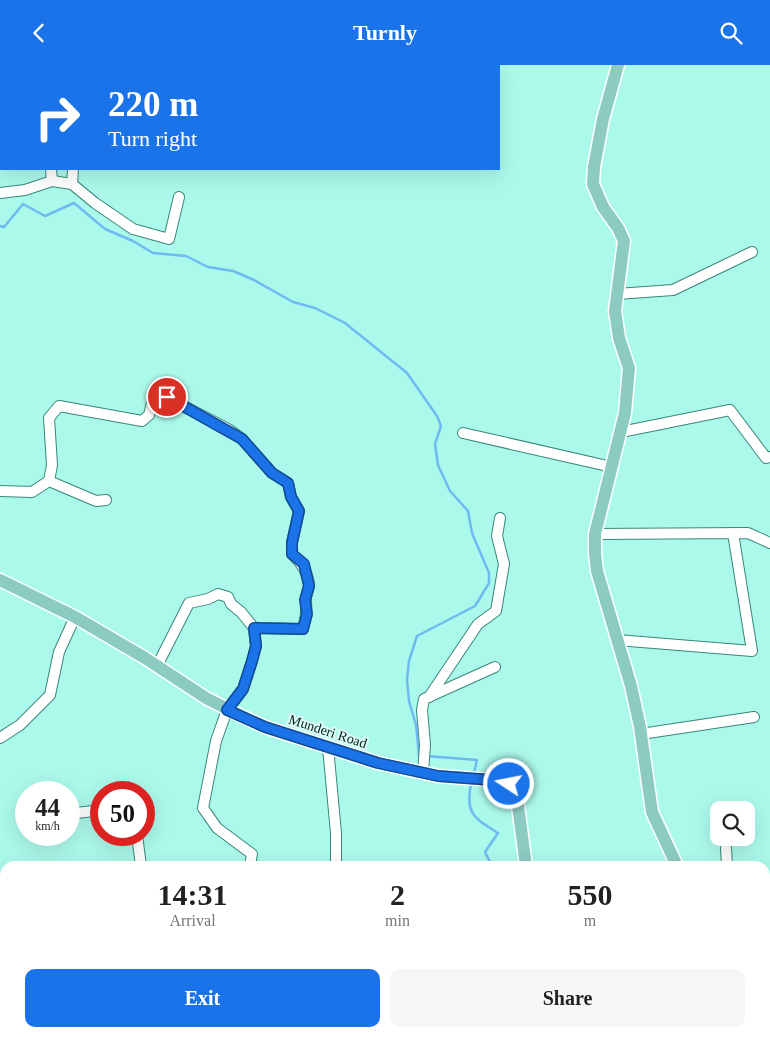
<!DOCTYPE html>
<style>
body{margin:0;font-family:"Times New Roman",serif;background:#f6f6f6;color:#222;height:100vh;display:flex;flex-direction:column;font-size:19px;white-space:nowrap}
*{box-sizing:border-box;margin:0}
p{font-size:16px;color:#767676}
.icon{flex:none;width:28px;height:28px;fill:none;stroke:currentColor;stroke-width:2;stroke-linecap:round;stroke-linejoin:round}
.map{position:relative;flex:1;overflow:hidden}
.details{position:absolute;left:0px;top:796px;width:770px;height:176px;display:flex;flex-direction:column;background:#fff;border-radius:15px 15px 0 0;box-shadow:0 5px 20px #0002}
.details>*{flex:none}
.guide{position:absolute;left:0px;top:0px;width:500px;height:105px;box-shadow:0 5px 20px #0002;background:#1a73e8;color:#fff;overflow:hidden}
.buttons{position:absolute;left:710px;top:736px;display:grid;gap:10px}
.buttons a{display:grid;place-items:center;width:45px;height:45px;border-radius:10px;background:#fff;box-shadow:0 5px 20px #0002;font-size:25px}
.speed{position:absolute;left:15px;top:716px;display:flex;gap:10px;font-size:25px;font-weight:700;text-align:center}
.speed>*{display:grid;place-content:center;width:65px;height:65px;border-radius:50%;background:#fff;box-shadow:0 5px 20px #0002;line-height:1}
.speed small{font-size:12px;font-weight:400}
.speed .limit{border:8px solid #d22;background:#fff;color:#111}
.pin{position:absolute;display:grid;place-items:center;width:42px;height:42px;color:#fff;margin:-21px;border:2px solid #fff;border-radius:50%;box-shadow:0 1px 5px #0007}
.me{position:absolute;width:55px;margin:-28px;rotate:281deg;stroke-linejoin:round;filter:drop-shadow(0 0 4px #0008)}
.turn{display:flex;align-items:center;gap:18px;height:105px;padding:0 25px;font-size:22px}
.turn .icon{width:65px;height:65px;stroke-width:2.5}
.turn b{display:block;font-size:35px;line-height:42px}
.eta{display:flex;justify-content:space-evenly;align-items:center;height:85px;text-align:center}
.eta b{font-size:30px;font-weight:600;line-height:35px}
.button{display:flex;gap:10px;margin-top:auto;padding:10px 25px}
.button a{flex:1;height:58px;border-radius:10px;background:#1a73e8;color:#fff;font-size:20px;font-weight:600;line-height:58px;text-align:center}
.button a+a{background:#f6f6f6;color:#222}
header{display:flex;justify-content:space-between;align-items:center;height:65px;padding:0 25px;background:#1a73e8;color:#fff;font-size:22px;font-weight:600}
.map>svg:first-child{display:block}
</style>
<header><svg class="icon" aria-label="back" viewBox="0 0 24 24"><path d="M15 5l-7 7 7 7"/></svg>Turnly<svg class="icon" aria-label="search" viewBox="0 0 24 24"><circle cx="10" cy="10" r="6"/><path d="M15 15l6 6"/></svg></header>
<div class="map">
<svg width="770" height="972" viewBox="0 0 770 972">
<rect width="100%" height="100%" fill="#abf9eb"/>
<!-- grass -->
<path fill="#fecfa7" d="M169,968H257L283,972H148Z"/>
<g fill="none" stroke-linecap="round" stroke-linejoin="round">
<!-- stream -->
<g stroke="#6fbaf1" stroke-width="2.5">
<path d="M0,161L4,162L23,139L45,151L74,138L105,164L133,176L153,188L186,191L208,202L233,206L254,215L293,237L315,243L345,258L407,308L437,351L441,361L435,379L438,400L450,426L468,446L472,468L489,508V518L475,541L417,571L409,596L407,615L409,636L416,660L419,690L420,691"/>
<path d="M426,691L477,695L474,708"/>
<path d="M471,719C465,749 474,753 498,768L485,787L490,797L494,801"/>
<path d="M559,972L563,968"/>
</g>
<defs>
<g id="minor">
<path d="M51,104L52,116"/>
<path d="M72,119L73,104"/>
<path d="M0,128L25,125L52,116L72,119L95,138L133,164L169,174L179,132"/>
<path d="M617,229L673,225L752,187"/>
<path d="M621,367L730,345L766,393L770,392"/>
<path d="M463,368L612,402"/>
<path d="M49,416L96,436L106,435"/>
<path d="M0,426L32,427L49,416L52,400L49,353L59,341L142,356L149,350L155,326L228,364L242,374L272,408L288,418L291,432L299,446L292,477V489C302,498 308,507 309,520C309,525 305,531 306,536C307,546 306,553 303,564L254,563L241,547L231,539L228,532L218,529L208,534L189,538L157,601"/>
<path d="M595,469L748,468L770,478"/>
<path d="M617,575L752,586L733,468"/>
<path d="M429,632L478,559L496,546L504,499L497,471L500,453"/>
<path d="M641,669L754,652"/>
<path d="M0,673L20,660L50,630L59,587L75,552"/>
<path d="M328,682L336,768V801"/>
<path d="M423,707L425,680L422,645L424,634L495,602"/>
<path d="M69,749L101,745"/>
<path d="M137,770L141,801"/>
<path d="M726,783L727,801"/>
<path d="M250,801L252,789L217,763L203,743L216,676L227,645L243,624L252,596L256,581L254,563"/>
<path d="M765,880L770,877"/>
<path d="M765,940L770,942"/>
<path d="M0,962L2,970"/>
<path d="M61,968L62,972"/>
<path d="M290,968L303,972"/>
<path d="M318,972L320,968"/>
</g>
<g id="major">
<path d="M618,0L603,54L594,102L593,119L603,142L618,163L624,176L615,246L619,273L629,303L625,348L595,469V488L597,506L631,621L640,662L652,747L677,801"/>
<path d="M0,515L75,552L145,593L206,633L233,647L265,662L378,698L438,711L492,715L509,719L517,733L526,801"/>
<path d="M725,968L726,972"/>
</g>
</defs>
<!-- minor casing -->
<use href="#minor" stroke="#38877b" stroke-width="12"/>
<!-- major casing -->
<use href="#major" stroke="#fff" stroke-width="15"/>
<!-- minor -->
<use href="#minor" stroke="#fff" stroke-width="10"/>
<!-- major -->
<use href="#major" stroke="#8ccbc2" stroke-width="12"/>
</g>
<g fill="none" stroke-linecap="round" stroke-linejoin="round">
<defs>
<path id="route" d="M167,332L242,374L272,408L288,418L291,432L299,446L292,478V489L304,499L309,521L305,535L307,549L303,564L254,563L256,581L252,596L243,624L227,645L265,662L378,698L438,711L492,715L509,719"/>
</defs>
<!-- route casing -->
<use href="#route" stroke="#114b97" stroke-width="12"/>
<!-- route -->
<use href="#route" stroke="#1a73e8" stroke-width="9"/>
</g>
<g text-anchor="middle" stroke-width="4" stroke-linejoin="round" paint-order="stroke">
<!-- street labels -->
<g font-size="14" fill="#00201b" stroke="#defcf6">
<text transform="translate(328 666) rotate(18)" y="5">Munderi Road</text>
</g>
</g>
</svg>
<div class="buttons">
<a><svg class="icon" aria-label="search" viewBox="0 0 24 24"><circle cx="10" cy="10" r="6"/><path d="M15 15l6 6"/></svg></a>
</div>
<div class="speed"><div>44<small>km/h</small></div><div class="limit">50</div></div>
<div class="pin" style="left:167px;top:332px;background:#d93025"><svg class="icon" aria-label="arrive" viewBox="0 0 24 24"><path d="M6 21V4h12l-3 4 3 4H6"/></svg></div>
<svg class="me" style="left:509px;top:719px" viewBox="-20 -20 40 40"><circle r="17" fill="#1a73e8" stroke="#fff" stroke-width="3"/><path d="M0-11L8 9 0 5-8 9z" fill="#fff"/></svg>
<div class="guide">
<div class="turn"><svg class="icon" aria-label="right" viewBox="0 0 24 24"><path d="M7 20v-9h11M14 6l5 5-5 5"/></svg><div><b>220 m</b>Turn right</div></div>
</div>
<section class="details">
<div class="eta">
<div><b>14:31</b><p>Arrival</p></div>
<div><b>2</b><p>min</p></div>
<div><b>550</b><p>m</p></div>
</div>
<div class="button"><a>Exit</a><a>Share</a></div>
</section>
</div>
